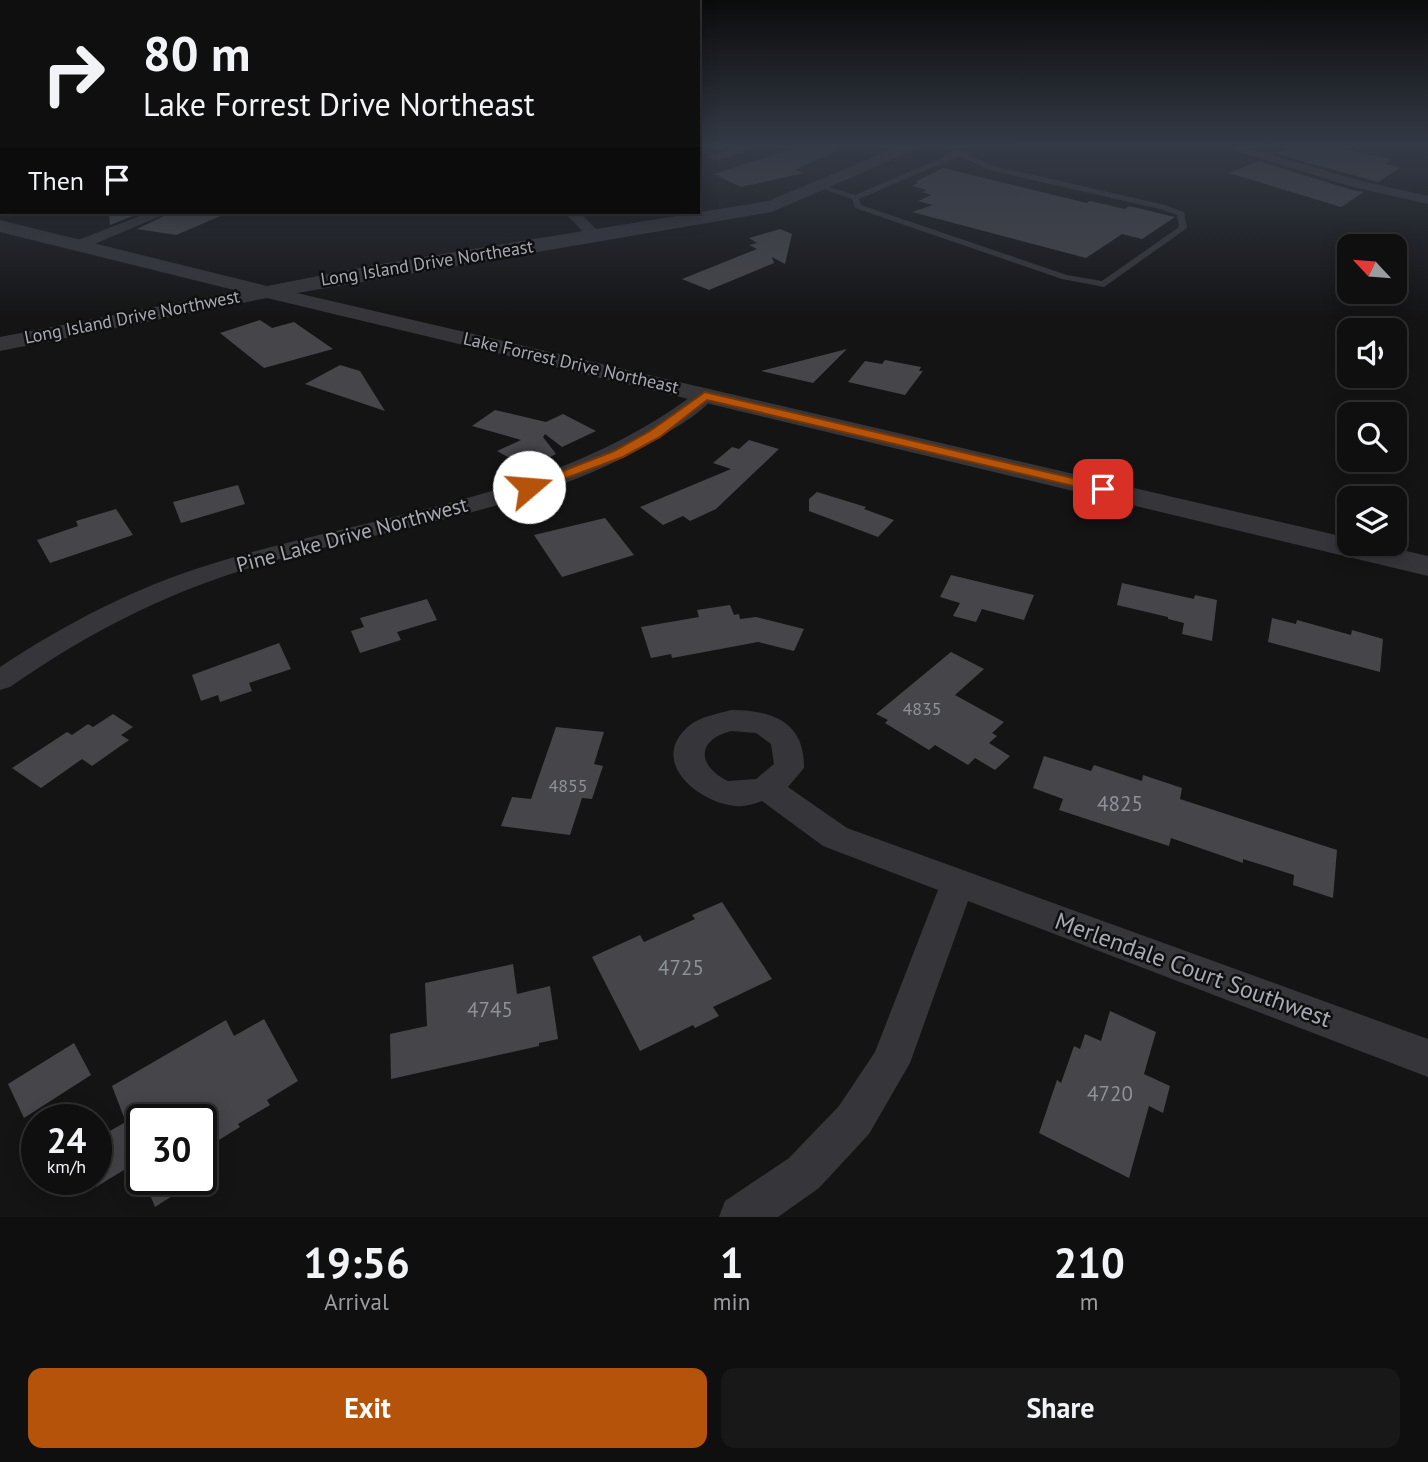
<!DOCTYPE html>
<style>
body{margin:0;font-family:"PT Sans",sans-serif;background:#181819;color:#f1f3f6;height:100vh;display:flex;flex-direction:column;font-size:26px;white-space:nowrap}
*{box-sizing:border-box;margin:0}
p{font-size:23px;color:#9b9c9f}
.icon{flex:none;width:38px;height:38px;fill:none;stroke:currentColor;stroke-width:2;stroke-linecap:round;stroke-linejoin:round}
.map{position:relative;height:1217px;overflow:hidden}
.panel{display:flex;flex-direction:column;background:#0f0f10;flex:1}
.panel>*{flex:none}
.banner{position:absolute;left:0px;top:0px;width:700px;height:214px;box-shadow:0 4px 18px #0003,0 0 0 2px #2f2f30;background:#0f0f10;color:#f1f3f6;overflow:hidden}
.needle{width:46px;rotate:296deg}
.tools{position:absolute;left:1337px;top:234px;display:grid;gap:14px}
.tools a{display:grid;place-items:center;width:70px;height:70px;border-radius:14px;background:#0f0f10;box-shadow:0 4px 18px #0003,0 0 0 2px #2f2f30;font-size:35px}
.speed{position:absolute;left:21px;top:1104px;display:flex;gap:14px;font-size:35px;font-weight:700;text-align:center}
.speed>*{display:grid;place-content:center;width:91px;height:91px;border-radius:50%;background:#0f0f10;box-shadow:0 4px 18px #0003,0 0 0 2px #2f2f30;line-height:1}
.speed small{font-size:18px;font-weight:400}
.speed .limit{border:4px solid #111;border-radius:10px;background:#fff;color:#111}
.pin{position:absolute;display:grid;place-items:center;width:60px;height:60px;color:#fff;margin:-30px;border-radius:14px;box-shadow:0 4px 10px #0006}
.me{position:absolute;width:77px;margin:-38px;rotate:72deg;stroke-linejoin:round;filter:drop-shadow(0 0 5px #0008)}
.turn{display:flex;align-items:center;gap:24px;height:147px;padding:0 28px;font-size:32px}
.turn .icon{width:91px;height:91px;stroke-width:2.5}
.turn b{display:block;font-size:49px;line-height:60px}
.then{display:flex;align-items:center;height:66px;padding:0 28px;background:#0003;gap:14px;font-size:26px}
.eta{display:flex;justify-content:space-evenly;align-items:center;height:119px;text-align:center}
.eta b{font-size:42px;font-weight:800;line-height:49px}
.action{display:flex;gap:14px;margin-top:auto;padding:14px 28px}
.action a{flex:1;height:80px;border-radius:14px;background:#b45309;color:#fff;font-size:28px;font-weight:800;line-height:80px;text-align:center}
.action a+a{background:#181819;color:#f1f3f6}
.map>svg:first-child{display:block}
</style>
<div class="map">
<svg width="1428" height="1217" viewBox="0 0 1428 1217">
<rect width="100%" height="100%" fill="#141415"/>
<!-- building -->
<g fill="#46464a">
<path d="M799,147H838L839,149L795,170L804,173L741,187L714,174Z"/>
<path d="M1292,147H1334L1392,159L1385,164L1401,167L1378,182L1276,154Z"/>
<path d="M1259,161L1352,190L1364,192L1341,207L1229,173Z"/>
<path d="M943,168L1087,203L1090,201L1125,209L1129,206L1175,217L1142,239L1122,234L1086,258L912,212L933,205L918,201L931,195L922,192L927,190L912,186L918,183L915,182Z"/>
<path d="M109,212H143L110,225Z"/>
<path d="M172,212H230L176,235L137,229Z"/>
<path d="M780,229L792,234L785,264L772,257L774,263L709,290L682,279L757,249L749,245L757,243L749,238Z"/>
<path d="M260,320L272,328L294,322L333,349L264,368L220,333Z"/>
<path d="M847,349L813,383L761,371Z"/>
<path d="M885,360L921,367L919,371H923L905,395L848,382L865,361L882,364Z"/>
<path d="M340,365L360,371L385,411L305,384Z"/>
<path d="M495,410L546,422L563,414L596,431L562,447L545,434L543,437L556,454L528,468L497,451L521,440L472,426Z"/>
<path d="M749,440L779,449L716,509L690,521L683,516L663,525L640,507L731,469L713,463L732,447L739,449Z"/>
<path d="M238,485L245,504L181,523L173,502Z"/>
<path d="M817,492L866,507L864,509L894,520L878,537L809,511V499Z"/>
<path d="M116,509L133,535L50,563L37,540L78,526L76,521Z"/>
<path d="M605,518L634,555L562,577L534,535Z"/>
<path d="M951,575L1034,595L1024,620L982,609L976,622L953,616L960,603L940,597Z"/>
<path d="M1122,583L1194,599L1195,595L1217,600L1212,641L1182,634L1184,623L1168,619V617L1117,605Z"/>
<path d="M427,599L437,620L397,632L401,640L360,653L351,631L364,627L360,618Z"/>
<path d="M730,605L734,615L739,614L740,619L756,617L804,629L794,651L758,642L672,658L671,654L651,658L641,627L699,617L697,610Z"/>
<path d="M1272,618L1296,624L1297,620L1351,635L1352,630L1383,639L1380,672L1268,642Z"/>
<path d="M279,643L291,669L249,683L252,691L220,702L218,695L201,701L192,675Z"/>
<path d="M951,652L984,669L955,695L1004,722L992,733L997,736L989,743L1010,756L995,770L975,758L968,765L935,745L929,750L885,723L888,720L876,714Z"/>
<path d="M113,714L133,727L121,735L129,740L92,766L82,759L41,788L12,768L67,732L72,735L88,724L93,727Z"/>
<path d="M556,727L604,732L594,764L603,766L592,799L582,798L570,835L501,826L512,797L531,799Z"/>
<path d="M1044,756L1091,771L1094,765L1142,781L1143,775L1182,788L1180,799L1337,850L1333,898L1293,885L1294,875L1243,859V863L1171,838L1169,846L1059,810L1063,799L1033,788Z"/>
<path d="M722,902L772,979L713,1007L719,1016L695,1028L693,1025L640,1051L592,957L640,935L644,942L695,919L692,915Z"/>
<path d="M513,964L517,994L550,986L558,1039L539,1043V1046L391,1079L390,1034L427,1026L425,983Z"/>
<path d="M1110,1011L1156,1032L1144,1074L1170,1086L1163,1113L1149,1106L1129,1178L1039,1133L1057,1080L1061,1083L1074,1046L1080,1049L1085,1034L1101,1041Z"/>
<path d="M264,1019L298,1081L267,1100L270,1105L238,1124L240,1127L201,1151V1120H142V1159L96,1187V1139L129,1120H125L112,1086L226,1020L234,1036Z"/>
<path d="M74,1043L91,1075L24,1118L8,1084Z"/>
<path d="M144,1180H197L155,1207Z"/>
</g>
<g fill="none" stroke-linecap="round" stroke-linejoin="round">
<!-- service -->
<path fill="#35353a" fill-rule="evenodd" d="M942,147H951L994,166L1165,205L1184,212L1187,228L1104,287L1062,279L855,208L852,199L818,187L822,185L855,195L953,153ZM959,156L989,170L1160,209L1177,215L1179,227L1102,281L1067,275L861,205L859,199Z"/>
<!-- minor -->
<g fill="#35353a" fill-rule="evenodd">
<path d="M736,147H757L715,161L708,157Z"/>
<path d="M1223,147H1244L1361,181L1428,196V204L1353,187Z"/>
<path d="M0,171H2L0,180Z"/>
<path d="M150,212H170L85,248H73L71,245L73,242Z"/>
<path d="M564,212H579L603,236L600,239H590Z"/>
<path d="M705,389L712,391L715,395C705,410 685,422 670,431C537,518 369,526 222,577C146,603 76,641 10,687L0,690V667C65,624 134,588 208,565C374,513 557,500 698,391Z"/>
<path d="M731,710C772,710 805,722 804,768L788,787L847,828L1428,1039V1077L968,901L910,1063L869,1134L819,1188L778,1217H719L725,1201L789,1158L839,1106L875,1052L938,890L823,846L762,801C754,804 745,807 735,806C697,802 647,760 690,725C702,716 717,714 731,710ZM731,731L756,733L771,744L774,764L756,779L728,781C697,766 696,740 731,731Z"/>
</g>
<!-- tertiary -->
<path fill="#35353a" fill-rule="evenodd" d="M898,147H921L772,212L297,293L1349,538V544H1376L1428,556V576L267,298L0,351V337L238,291L0,232V220L267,286L375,265L768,201Z"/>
</g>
<!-- sky -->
<linearGradient id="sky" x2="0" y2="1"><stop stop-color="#0b0b0c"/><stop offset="0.46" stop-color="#343a46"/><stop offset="1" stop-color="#343a46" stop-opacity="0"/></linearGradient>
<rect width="1428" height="318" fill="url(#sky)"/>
<!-- route -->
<path fill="#b45309" stroke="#753606" stroke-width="2" d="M705,392L1103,485L1110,489L1103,493L707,400L660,437L623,457L534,490H524L522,487L614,451L650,431Z"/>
<g text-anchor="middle" stroke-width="5" stroke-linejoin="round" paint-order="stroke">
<!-- far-street labels -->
<g font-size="18" fill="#a7aab4" stroke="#0f0f10">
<text transform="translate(427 263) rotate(-9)" y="6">Long Island Drive Northeast</text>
<text transform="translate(132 317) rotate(-11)" y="6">Long Island Drive Northwest</text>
<text transform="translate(571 363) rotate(13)" y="6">Lake Forrest Drive Northeast</text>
</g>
<!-- number labels -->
<g font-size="18" fill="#8f919a">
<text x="922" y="715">4835</text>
<text x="568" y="792">4855</text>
</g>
<!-- street labels -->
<g font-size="21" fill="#a7aab4" stroke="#0f0f10">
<text transform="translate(352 535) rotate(-15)" y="7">Pine Lake Drive Northwest</text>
</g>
<!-- near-number labels -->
<g font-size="21" fill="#8f919a">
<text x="1120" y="811">4825</text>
<text x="681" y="975">4725</text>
<text x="490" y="1017">4745</text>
<text x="1110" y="1101">4720</text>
</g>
<!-- near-street labels -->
<g font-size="24" fill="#a7aab4" stroke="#0f0f10">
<text transform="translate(1193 970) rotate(20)" y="8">Merlendale Court Southwest</text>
</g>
</g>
</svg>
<div class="tools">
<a><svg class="needle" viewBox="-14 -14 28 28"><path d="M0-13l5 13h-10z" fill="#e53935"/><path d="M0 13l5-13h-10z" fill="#9b9c9f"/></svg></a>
<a><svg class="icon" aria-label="sound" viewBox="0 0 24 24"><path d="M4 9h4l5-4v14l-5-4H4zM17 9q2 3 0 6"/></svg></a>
<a><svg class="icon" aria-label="search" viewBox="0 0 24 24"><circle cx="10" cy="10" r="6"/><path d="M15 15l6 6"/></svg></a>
<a><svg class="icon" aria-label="layers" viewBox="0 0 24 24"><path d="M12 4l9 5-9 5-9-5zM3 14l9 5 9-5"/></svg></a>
</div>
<div class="speed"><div>24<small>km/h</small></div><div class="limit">30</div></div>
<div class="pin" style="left:1103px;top:489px;background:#d93025"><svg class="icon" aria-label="arrive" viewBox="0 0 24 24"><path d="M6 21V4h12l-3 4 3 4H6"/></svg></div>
<svg class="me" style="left:529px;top:487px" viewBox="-20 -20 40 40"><circle r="19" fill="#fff"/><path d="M0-13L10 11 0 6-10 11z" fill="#b45309"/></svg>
<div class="banner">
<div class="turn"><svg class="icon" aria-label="right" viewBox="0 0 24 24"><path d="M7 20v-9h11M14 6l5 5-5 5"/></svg><div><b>80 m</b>Lake Forrest Drive Northeast</div></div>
<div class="then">Then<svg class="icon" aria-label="arrive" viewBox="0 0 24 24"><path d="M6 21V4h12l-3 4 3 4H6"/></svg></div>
</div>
</div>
<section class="panel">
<div class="eta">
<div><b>19:56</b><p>Arrival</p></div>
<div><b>1</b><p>min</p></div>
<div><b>210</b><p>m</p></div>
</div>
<div class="action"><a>Exit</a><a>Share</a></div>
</section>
